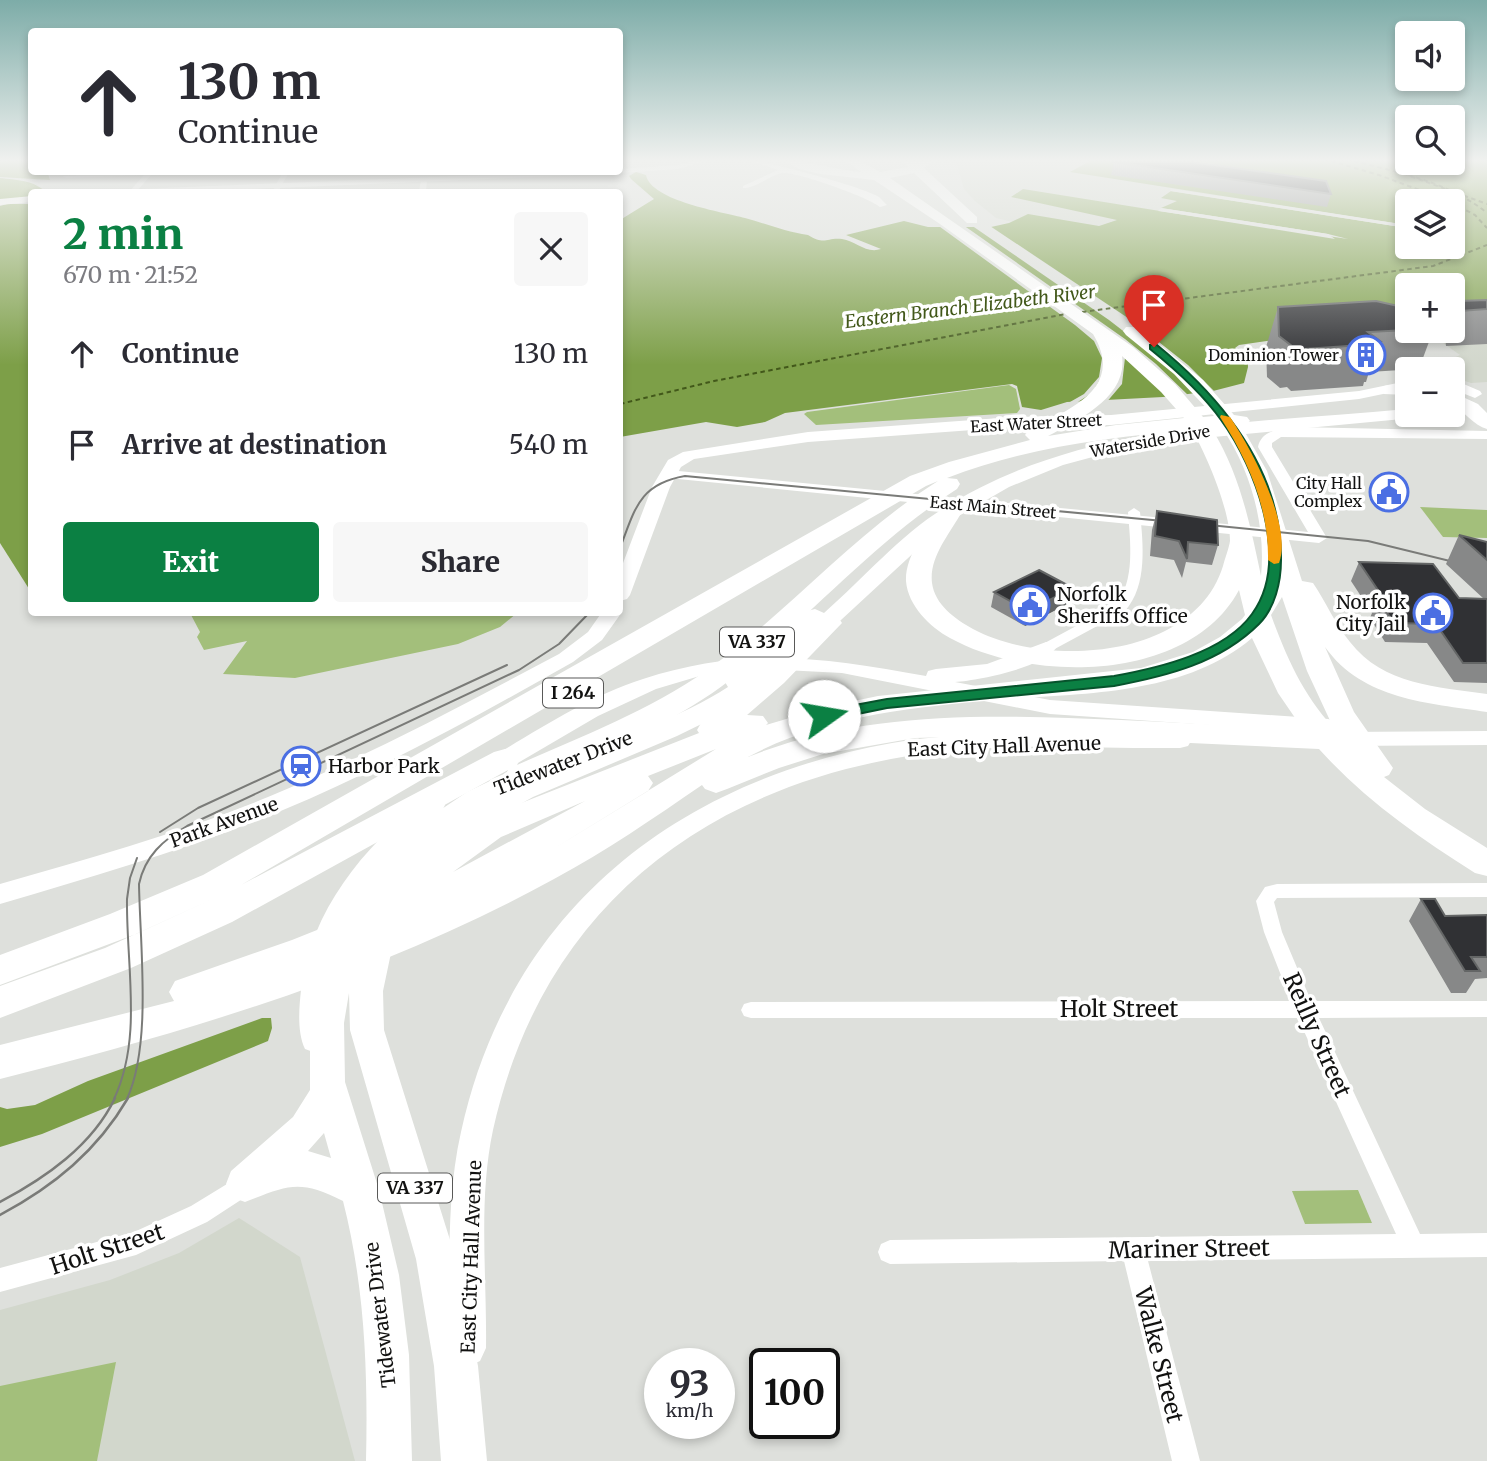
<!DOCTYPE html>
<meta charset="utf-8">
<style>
body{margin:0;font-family:Merriweather,serif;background:#f7f7f7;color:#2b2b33;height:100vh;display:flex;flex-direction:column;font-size:26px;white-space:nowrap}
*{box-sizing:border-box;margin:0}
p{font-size:23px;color:#7c7c81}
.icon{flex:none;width:38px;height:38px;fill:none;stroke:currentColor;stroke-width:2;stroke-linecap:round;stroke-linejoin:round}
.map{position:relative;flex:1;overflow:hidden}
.details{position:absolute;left:28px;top:189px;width:595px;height:427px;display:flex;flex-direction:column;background:#fff;border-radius:7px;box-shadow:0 4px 10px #0003}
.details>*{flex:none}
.guide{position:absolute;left:28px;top:28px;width:595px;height:147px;border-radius:7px;box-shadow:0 4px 10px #0003;background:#fff;color:#2b2b33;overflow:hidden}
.fabs{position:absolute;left:1395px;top:21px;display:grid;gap:14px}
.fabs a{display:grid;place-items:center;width:70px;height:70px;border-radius:7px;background:#fff;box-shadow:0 4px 10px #0003;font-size:35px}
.speed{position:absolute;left:644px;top:1348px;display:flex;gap:14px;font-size:35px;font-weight:700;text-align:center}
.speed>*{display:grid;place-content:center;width:91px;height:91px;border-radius:50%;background:#fff;box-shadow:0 4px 10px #0003;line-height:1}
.speed small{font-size:18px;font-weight:400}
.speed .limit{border:4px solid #111;border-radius:10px;background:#fff;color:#111}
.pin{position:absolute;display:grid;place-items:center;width:60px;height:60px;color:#fff;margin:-72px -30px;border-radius:50% 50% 50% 0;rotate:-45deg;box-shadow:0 0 7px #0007}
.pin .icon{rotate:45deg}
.me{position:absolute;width:77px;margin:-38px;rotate:77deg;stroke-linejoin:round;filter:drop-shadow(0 0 5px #0008)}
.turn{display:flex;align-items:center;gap:24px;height:147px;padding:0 35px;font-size:32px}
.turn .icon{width:91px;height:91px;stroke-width:2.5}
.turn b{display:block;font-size:49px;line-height:60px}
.round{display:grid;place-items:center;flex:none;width:74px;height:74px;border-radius:7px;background:#f7f7f7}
.headline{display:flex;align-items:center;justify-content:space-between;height:119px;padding:0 35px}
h1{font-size:42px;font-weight:800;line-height:52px;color:#0b8043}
.button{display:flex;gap:14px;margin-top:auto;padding:14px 35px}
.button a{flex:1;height:80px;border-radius:7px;background:#0b8043;color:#fff;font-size:28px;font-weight:800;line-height:80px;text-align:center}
.button a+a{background:#f7f7f7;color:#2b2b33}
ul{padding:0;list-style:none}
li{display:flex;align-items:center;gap:21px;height:91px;padding:0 35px}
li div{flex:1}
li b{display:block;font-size:26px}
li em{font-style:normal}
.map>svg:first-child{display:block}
</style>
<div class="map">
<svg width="1487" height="1461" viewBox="0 0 1487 1461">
<rect width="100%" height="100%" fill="#dee0dc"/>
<!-- built -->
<g fill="#d2d7cc">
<path d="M956,161H1156L1262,186L1092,228L1013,222L996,218L975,201L964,189Z"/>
<path d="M1487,324V382L1471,383L1453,377L1452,369H1445L1449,360L1460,355L1439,340L1449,331Z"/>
<path d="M239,1218L300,1257L355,1461H0V1310L110,1280L179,1253Z"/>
</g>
<!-- green -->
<g fill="#a3bf7b">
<path d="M1009,385L1016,389L1020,409L1017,413L816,425L804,414L807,412Z"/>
<path d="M1420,507L1487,510V538L1443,537Z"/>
<path d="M190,613H517L500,627L458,644L295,678L223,674L247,641L204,650L197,637L200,632Z"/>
<path d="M1358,1190L1372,1223L1305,1224L1292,1191Z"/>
<path d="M116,1362L97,1461H0V1386Z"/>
</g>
<!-- water -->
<g fill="#7d9f48">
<path d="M4,161H31L32,172L48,174L50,180L0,177V162Z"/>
<path d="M1090,161H1146L1219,169L1215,164L1194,161H1487V318L1453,321L1452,285H1407V331L1416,336L1355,328L1239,345L1235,348L1239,351H1247L1248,367L1244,383L1213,391L1163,397L1067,402L1041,410L1022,407L1017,386L1012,384L785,413L765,422L737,427L706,422L620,437V220L654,199L631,179L629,176L636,172L646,175C651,201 723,212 745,218C767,224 786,232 808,235C826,246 826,237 842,239C856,241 866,254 881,249L846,235L904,221L928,227H991L1009,223L1028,214L1099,226L1117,220L1011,197L1023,189L1335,239L1328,234L1161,208L1177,201L1161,198L1171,191L1407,228V247H1452V201H1407V225L1070,172Z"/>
<path d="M0,178C17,180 33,180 46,192H32L31,197L0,200Z"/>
<path d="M7,204H31V592L0,543V206Z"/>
<path d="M262,1018H271L272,1028L268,1041L42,1134L0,1147V1107L7,1109L35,1105L88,1081Z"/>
</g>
<!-- pier -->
<g fill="#dee0dc">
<path d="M1172,189L1407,225V228L1170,191Z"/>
<path d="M1161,208L1328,234L1348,239L1158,211Z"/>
<path d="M936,224L963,225L976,234L1125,339L1156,364L1190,397L1173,399L1125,358L1122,384L1105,404L1080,405L1091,398L1108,366L1092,393L1073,405L1063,406L1084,394L1099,377L1102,358L1094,341L1075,325Z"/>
<path d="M987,224L1131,320L1188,365L1216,393L1188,387L1162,361L1109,320L971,225Z"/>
</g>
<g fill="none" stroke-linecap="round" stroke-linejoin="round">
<!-- ferry -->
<g stroke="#42581a" stroke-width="2" stroke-dasharray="4.5 3.5" stroke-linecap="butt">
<path d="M1331,161L1379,175L1449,201"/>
<path d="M1354,161C1400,173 1449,182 1487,213"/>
<path d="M1396,171L1487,204"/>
<path d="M1452,203L1475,215L1487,228"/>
<path d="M1082,312L1433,266L1487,245"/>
<path d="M620,404L714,381L1066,314"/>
</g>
<!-- minor -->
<g fill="#fff" fill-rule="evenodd">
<path d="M750,161C765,160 865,188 879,197C881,199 885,203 887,205L880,207C871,198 795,171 783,173C769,175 757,188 743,188V186L778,170Z"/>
<path d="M134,172H179L151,175L136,192H129L144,175L66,178L63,176Z"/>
<path d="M283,172H289L278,192H272Z"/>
<path d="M424,178L427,180L426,192H419L421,180Z"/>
<path d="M1134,508L1140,512C1143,544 1148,585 1125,611L1051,651H1041L1039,648L1041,645L1115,605C1136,582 1130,540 1128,512Z"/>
<path d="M1487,883V897L1277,898L1274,902L1282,932L1311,1001H1487V1017L1319,1018L1420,1234L1487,1233V1257L1148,1261L1200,1461H1172L1124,1261L890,1264L881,1260L878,1252L881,1244L890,1240L1396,1234L1298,1018H751L744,1016L741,1010L744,1004L751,1002L1291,1001L1264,932L1256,901L1265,887L1277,884Z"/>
<path d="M245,1173L253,1176L257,1184L253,1192L207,1222L136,1255L0,1292V1268L134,1232L191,1206Z"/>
</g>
<!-- tertiary -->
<g fill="#fff" fill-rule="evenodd">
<path d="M693,161H705L678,169L620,173L616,172L620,169L678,165Z"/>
<path d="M557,172H607L603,174L186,192H134L138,189Z"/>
<path d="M32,196V202L0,205V199Z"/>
<path d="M1295,427L1487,431V439L1281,437L1272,443V447L1327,538L1319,543L668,478L661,474L668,470L1308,532L1258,447C1261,430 1280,429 1295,427Z"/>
</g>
<!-- secondary -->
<g fill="#fff" fill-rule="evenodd">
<path d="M1452,379L1480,391L1482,394L1475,398L1452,389Z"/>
<path d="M1407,381V389L1359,399L1111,425L1014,427L808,442L694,459L681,467L670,487L630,595L627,599L620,601V571L652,487L668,460L683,452L808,432L1014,417L1111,415L1359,391Z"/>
<path d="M620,608L622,612L602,640L573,662C479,715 384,768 283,810C191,848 96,876 0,904V884C90,858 181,833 268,797C368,756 463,705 559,654L588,632L602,612H620Z"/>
<path d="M1046,642L1053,644L1056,648C1042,668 979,680 955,682L1050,700L1328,719L1336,721L1339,726L1336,731L1328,733L1050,714L842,673L765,669L703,675L656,689L598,716L499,774L491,776L483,774L479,768L483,762C534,733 586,697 643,679C744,646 824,657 926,676L928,671L936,669L987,664Z"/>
<path d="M1487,731V745L1343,746L1335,744L1332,739L1335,734L1343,732Z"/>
<path d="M1035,733L1180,734L1188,736L1191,741L1188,746L1180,748C1084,749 985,740 891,759C685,798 539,922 493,1130C478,1200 487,1276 486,1348L480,1361L467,1367L454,1361L448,1348C451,1277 445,1202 461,1132C509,911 676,781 892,743C939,735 987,734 1035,733Z"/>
<path d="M433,797L442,799L445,805L442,811C391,853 341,906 331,974C330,984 328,996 328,1007C329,1022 333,1035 327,1049L316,1053L305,1049C297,1032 299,1009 301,990C311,910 363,848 424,799Z"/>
</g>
<!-- primary -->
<g fill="#fff" fill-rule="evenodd">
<path d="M1390,385H1407V395L1384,394L1381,390L1384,386Z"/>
<path d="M1452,392L1478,404L1487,413V429C1474,426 1464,411 1452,404Z"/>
<path d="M1407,409V415H1415L1413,418L1171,441L1115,451L1063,465L1009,487L957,517L920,547L815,644L807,646L798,643L763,673L770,679L767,684L724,713L677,736L533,797L488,822L448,854L414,894L403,897L392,894L388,886C447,779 629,751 728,687L725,682L728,677L807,611L815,609L824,613C864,578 899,536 944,508C1083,421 1249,424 1407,409Z"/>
</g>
<!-- trunk -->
<path fill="#fff" fill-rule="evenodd" d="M521,766L531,768L535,775L531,782C466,817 409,858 373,924L379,922L390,925L395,934L383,991L384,1030L456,1259L478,1366L487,1461H441L434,1366L416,1259L350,1030L349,993L344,1023L345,1082L379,1190L399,1275L409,1355L412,1461H366C368,1373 365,1287 343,1201C299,1179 289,1185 245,1202L231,1197L226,1184L231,1171L293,1117L310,1090V1023L320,976L336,933L363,885L392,851L427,819L467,792ZM324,1133L331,1158L308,1151Z"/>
<!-- motorway -->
<path fill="#fff" fill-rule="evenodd" d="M784,161C809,160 835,170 861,172L846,161H860L880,172L908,167L903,161H933L924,168L977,217V223H967L914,173L890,178L1133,347L1175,384L1203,417L1214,416L1174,374L1126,335L1123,331L1126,327H1138L1203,380L1234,415L1247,417L1250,421L1242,427L1267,471L1302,581L1313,583C1326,602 1335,624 1350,642C1383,685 1438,687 1487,694V712C1428,703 1363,700 1325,647L1354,712L1393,768L1389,775L1384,777L1425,809L1487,848V876L1475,873C1418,837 1364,799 1319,749L1014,735L915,738L823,754L779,768L727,789L716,793L705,789L702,785C654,818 606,851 554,879C381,974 191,1031 0,1079V1045L174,1001L169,992L175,981L292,940L382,904L425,858L478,820L699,733L697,730L701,723L764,671L820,617L829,615L838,617L842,623L784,683L747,715L763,716L768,723L766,725L830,706L878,696L1141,668L1193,652L1220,637L1242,619L1245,615L1239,590C1189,683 1031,683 950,638C930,627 908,606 906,581C905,556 926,530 940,510H956L960,515C948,536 929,558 932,583C935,605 955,619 973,629C1046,668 1194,660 1223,566C1225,558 1229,548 1230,541C1230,510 1207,456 1192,430C1108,437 1025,448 947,478L957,479L960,484L957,489C872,543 809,619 730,680C671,726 599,752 532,782L521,785L510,782L505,775L508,770L232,922L131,968L0,1018V986L105,948L219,896L136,934L0,985V955L110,914L203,875L910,476L949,462L1030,440L1025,435L1028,431C1069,409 1126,389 1093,334L940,224L874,180L820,174L799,169ZM1122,356L1161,392L1184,418L1116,425L1048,436C1078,420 1128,397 1122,356ZM1222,428C1251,470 1266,526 1261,576C1250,524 1240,474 1212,429ZM938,481C852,535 789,612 707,670C649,711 582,736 517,765L520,759L516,752L505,749L494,752L241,885L926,486ZM1282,597L1307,671L1333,727C1303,695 1286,656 1271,615ZM1252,638L1278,693L1302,728C1242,726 1182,723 1121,720C996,715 867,709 748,757C824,716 912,707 997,700C1081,693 1184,696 1252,638ZM716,749L545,854L648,791L653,783L648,776ZM585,801L453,872L501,837Z"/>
<!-- tram-far1 -->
<g stroke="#7a7b78" stroke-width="2">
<path d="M1199,524L1368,541L1487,570"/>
<path d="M620,548C635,509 639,484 685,476L1174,522"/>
<path d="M160,832L198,808L507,665"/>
<path d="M114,1099C143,1037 126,966 127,899L130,878L137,858"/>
<path d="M127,1099C152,1044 140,947 139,884C145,856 163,840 187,826L519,670L559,644L590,612"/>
</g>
<!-- tram -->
<g stroke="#7a7b78" stroke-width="2.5">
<path d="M0,1202C45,1178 92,1146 115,1098"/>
<path d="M0,1215C54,1186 97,1151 128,1098"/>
</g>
</g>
<!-- wall -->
<g fill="#878888">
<path d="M1114,162L1331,194L1327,207L1111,175Z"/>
<path d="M1487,300V344L1446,346L1445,336L1447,331H1452V318L1459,301Z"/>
<path d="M1278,307L1407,331H1433L1420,366H1418L1417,369L1369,372L1366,382H1364L1363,386L1291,391L1287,387L1280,388L1267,377L1266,347Z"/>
<path d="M1157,511L1218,545L1212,565L1186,562L1182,578L1174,560L1150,556L1152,530Z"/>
<path d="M1459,535L1487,542V683L1454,682L1427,643L1385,642L1370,618L1372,613L1351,581L1359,562L1459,598L1484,599L1446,564Z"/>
<path d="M994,592L1069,603L1025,626L991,607Z"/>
<path d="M1421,899L1445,916L1487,915V978L1475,979L1466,993H1451L1409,921Z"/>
</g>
<!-- shaded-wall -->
<path fill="#646666" d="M1073,588L1069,603L1025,626L1028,611Z"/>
<!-- building -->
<g fill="#303134" stroke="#646666" stroke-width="2">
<path d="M1116,161H1185L1326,181L1331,194L1114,162Z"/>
<path d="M1487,300V309L1460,311L1459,301Z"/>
<path d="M1376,301L1407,308V330L1368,332L1380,341H1373L1378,344L1304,349L1300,346H1292L1279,336L1278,307Z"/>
<path d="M1157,511L1217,520L1218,545L1188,542L1187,559L1179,541L1155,536Z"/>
<path d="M1459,535L1487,542V560Z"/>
<path d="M1359,562L1433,564L1459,598L1487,599V663H1463L1436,624L1394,623L1378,599H1384Z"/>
<path d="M1039,570L1073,588L1028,611L994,592Z"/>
<path d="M1421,899H1435L1445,916L1487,915V957H1471L1480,971H1465Z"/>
</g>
<!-- sky -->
<linearGradient id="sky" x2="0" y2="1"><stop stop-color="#7daca8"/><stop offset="0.44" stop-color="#f0f1ef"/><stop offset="1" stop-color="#f0f1ef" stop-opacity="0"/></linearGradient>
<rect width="1487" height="365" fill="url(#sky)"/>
<!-- route -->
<path fill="#0b8043" stroke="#07532c" stroke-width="2" d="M1150,345H1157C1223,399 1282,470 1281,560C1281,582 1275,608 1259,624C1220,663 1167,676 1114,686L887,708L824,721L818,719L816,716L818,712L887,699L1114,676C1158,668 1224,653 1252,614C1291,561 1256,468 1221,420C1202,393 1176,370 1150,349Z"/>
<!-- slow -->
<path fill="#f59e0b" d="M1221,415L1230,417C1251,448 1293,526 1279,563L1274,564L1268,560C1269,508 1248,460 1220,417Z"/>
<!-- icons -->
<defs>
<symbol id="building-ring" viewBox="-11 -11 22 22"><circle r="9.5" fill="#fff" stroke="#4b6fe3" stroke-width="1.5"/><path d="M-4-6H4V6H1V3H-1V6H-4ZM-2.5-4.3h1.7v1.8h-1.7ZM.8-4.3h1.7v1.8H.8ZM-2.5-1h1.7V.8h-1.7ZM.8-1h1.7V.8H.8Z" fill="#4b6fe3"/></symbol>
<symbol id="civic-ring" viewBox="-11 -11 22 22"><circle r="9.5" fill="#fff" stroke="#4b6fe3" stroke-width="1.5"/><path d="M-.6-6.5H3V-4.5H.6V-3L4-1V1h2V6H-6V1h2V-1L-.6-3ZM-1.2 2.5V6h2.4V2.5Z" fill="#4b6fe3"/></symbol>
<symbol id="station-ring" viewBox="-11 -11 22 22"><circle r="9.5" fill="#fff" stroke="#4b6fe3" stroke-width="1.5"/><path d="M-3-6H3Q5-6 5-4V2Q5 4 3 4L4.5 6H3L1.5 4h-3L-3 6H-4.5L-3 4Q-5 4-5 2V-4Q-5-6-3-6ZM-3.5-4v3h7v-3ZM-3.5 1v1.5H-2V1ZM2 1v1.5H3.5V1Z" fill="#4b6fe3"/></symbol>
</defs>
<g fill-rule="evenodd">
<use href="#building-ring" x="1344" y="333" width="44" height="44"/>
<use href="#civic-ring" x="1367" y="470" width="44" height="44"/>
<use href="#civic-ring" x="1008" y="583" width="44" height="44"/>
<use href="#civic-ring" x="1411" y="591" width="44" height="44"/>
<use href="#station-ring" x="279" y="744" width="44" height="44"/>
</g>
<g text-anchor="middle" stroke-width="7" stroke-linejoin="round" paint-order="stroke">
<!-- far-poi labels -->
<g font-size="16" fill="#121211" stroke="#fff" text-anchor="end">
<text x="1339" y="361">Dominion Tower</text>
<text x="1362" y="489">City Hall<tspan x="1362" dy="18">Complex</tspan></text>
</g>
<!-- far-street labels -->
<g font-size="16" fill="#121211" stroke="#fff">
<text transform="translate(1036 423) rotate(-3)" y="6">East Water Street</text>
<text transform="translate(1150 441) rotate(-10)" y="6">Waterside Drive</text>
<text transform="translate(993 507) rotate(5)" y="6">East Main Street</text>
</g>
<!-- far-water labels -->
<g font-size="18" font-style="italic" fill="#42581a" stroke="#fff">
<text transform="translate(970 307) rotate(-7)" y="6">Eastern Branch Elizabeth River</text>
</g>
<!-- shield labels -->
<g fill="#fff" stroke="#595958" stroke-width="2">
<rect x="720" y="627.5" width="74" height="29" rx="5"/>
<rect x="543" y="678.5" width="60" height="29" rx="5"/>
<rect x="378" y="1173.5" width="74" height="29" rx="5"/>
</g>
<g font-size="18" font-weight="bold" fill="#121211">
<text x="757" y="648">VA 337</text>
<text x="573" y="699">I 264</text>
<text x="415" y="1194">VA 337</text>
</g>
<!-- poi labels -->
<g font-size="19" fill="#121211" stroke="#fff" text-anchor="start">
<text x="1057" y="601">Norfolk<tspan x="1057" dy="22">Sheriffs Office</tspan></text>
<text x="1406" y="609" text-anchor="end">Norfolk<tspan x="1406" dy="22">City Jail</tspan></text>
<text x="328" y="773">Harbor Park</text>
</g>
<!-- street labels -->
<g font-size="19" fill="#121211" stroke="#fff">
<text transform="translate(1004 746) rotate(-2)" y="7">East City Hall Avenue</text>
<text transform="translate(563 763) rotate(-21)" y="7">Tidewater Drive</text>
<text transform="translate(224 822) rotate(-20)" y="7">Park Avenue</text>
<text transform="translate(471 1257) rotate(-88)" y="7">East City Hall Avenue</text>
<text transform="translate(380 1315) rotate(-97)" y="7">Tidewater Drive</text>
</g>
<!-- near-street labels -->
<g font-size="23" fill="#121211" stroke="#fff">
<text x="1119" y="1017">Holt Street</text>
<text transform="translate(1317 1035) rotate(66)" y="8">Reilly Street</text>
<text transform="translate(107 1249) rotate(-18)" y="8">Holt Street</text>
<text transform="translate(1189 1249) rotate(-1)" y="8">Mariner Street</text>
<text transform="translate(1159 1355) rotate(76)" y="8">Walke Street</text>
</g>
</g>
</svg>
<div class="fabs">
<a><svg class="icon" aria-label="sound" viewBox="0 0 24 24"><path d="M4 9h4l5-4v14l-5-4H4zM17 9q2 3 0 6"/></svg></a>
<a><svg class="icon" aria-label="search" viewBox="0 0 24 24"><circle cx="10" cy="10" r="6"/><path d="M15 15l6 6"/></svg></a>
<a><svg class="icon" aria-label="layers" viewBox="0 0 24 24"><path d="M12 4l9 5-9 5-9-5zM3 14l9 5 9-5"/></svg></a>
<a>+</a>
<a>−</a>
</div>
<div class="speed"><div>93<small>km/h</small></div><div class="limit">100</div></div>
<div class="pin" style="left:1154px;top:347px;background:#d93025"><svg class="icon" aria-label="arrive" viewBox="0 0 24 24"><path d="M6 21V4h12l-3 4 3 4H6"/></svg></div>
<svg class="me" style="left:824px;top:716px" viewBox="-20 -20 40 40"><circle r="19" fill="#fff"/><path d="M0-13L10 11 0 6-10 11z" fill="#0b8043"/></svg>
<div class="guide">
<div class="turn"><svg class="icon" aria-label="ahead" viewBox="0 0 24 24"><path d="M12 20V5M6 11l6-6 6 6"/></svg><div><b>130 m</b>Continue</div></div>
</div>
<section class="details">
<div class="headline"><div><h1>2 min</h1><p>670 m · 21:52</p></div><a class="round"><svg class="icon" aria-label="close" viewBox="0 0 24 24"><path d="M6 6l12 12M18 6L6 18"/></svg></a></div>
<ul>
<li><svg class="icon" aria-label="ahead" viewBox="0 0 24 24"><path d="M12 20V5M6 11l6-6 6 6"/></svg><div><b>Continue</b></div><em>130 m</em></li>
<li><svg class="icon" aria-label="arrive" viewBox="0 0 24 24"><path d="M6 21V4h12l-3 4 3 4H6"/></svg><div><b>Arrive at destination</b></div><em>540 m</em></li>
</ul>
<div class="button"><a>Exit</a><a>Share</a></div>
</section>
</div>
